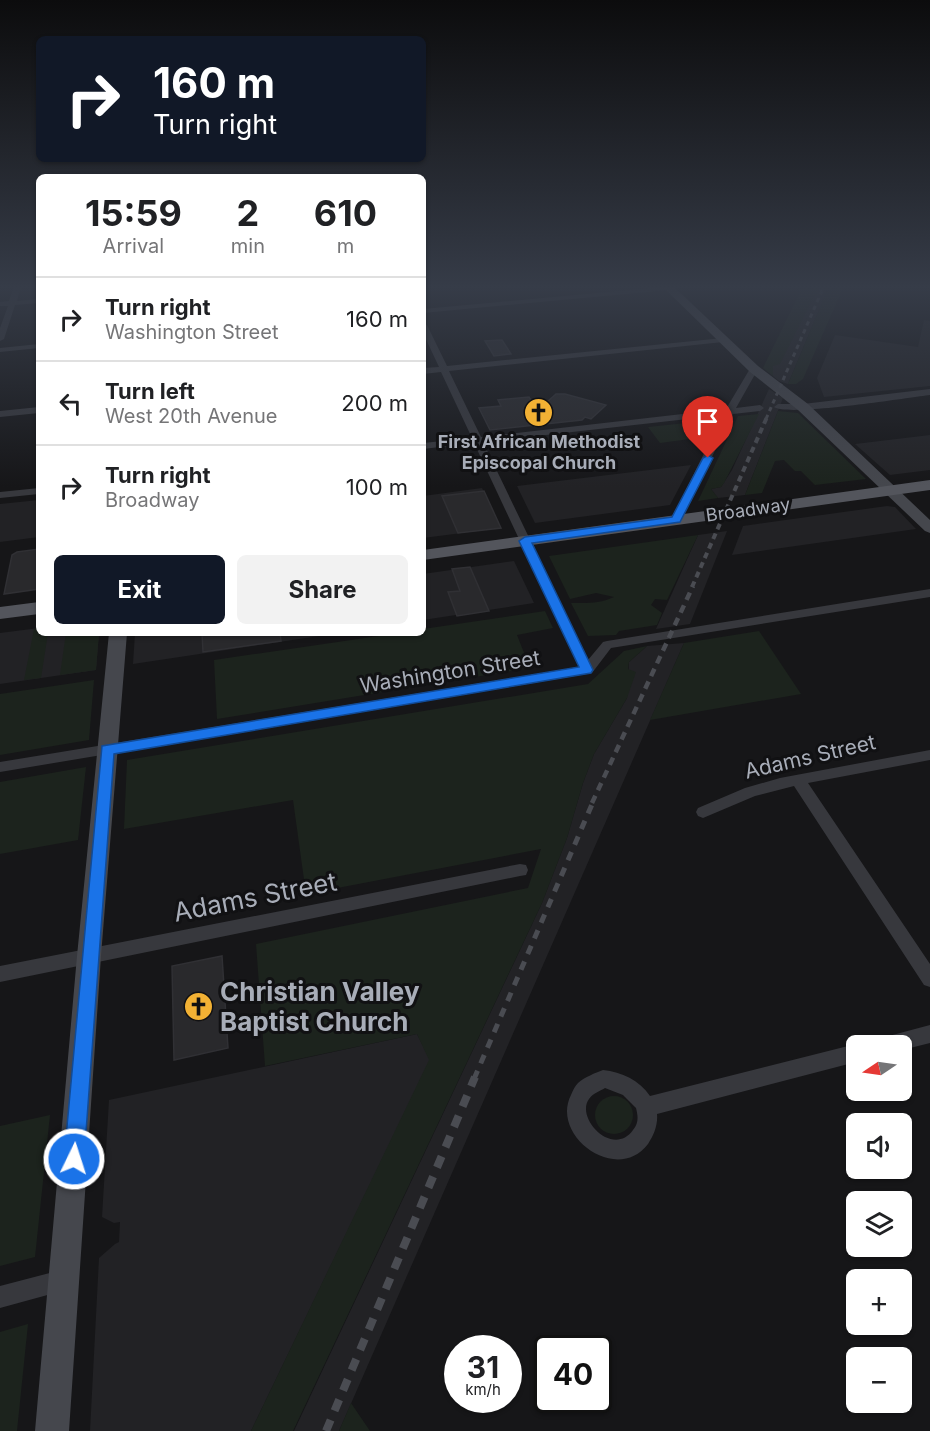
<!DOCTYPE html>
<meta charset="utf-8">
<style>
body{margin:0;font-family:Inter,sans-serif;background:#f2f2f2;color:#202124;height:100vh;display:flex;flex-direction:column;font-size:22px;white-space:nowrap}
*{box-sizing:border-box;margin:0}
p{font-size:20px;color:#757577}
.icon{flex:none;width:33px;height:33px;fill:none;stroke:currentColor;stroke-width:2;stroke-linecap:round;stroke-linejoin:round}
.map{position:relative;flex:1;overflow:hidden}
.sheet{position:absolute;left:36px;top:174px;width:390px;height:462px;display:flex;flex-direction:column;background:#fff;border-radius:9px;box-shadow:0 2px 4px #0004}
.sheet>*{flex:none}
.hud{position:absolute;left:36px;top:36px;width:390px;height:126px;border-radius:9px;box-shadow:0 2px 4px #0004;background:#111827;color:#fff;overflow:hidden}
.needle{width:39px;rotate:257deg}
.controls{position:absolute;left:846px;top:1035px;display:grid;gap:12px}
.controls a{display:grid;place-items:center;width:66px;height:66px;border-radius:9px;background:#fff;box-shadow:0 2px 4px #0004;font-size:30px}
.speed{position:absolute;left:444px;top:1335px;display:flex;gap:12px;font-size:30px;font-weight:700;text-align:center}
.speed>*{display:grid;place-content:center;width:78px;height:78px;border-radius:50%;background:#fff;box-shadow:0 2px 4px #0004;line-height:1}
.speed small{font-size:15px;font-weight:400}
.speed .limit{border:3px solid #111;border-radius:9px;background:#fff;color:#111}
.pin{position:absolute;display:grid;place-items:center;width:51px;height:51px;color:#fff;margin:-62px -26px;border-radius:50% 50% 50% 0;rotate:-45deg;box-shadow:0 0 6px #0007}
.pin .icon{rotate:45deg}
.me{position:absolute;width:66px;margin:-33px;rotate:4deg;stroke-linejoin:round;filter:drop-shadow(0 0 4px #0008)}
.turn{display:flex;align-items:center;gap:21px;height:126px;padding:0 18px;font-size:27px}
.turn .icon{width:78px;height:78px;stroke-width:2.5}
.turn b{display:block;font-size:42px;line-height:51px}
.eta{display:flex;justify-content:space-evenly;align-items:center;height:102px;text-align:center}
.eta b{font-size:36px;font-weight:700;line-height:42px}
.action{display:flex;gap:12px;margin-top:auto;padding:12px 18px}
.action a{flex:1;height:69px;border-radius:9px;background:#111827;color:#fff;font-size:24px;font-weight:700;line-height:69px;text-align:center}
.action a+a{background:#f2f2f2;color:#202124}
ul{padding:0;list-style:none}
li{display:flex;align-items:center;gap:18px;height:84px;padding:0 18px;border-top:2px solid #e0e0e0}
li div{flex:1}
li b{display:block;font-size:22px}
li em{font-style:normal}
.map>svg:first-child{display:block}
</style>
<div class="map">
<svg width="930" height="1431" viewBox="0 0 930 1431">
<rect width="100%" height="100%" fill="#161618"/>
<!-- built -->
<g fill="#222225">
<path d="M819,286H829L788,384L779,381L773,376V366Z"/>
<path d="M924,320L930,321V386L824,397L817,378L835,335L918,347Z"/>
<path d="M769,389L783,398L745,495L718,498L711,489L721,487L732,470Z"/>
<path d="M930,435V470L890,475L855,444Z"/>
<path d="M691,465L670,505L535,523L517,486Z"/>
<path d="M482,488L501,528L423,538V496Z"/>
<path d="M39,500V537L0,542V504Z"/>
<path d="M887,506L895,507L916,529L732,555L743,526Z"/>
<path d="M727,531L690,624L656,629L698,535Z"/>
<path d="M514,561L534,603L423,620V574Z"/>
<path d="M39,628V633H99L96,670L0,684V633Z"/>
<path d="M135,633H339L133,664Z"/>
<path d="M684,643L339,1431H294L542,903L567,838L583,783L594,754L627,698L629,662L647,646Z"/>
<path d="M417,1034L430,1060L251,1431H90L99,1258L115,1244L119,1242L120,1222L114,1223L102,1217L109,1100Z"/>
</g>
<!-- green -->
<g fill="#1c231d">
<path d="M803,286H819L780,364L773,366V376L763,368Z"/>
<path d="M829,286H844L803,379L796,384H788Z"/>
<path d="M778,411L798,413L866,479L815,485L801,471H795L784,460L775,461L762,493L745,495Z"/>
<path d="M759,414L724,483L721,487L711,489L718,498L698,501L738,416Z"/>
<path d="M714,420L705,437L660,443L648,427Z"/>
<path d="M698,535L667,600L655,599L651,605L662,613L657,625L619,631L616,635L588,636L571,603C588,603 599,604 614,597L596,593L570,599L549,556Z"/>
<path d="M545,611L553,628L517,635L530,668L217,719L214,660L399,633H423V629Z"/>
<path d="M39,628V633H48L41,678L24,680L34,629Z"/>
<path d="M759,631L801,694L650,720L684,643Z"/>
<path d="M66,633H99L96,670L60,675Z"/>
<path d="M647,646L629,662L628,669L636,672L627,698L594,754L583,783L567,838L542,903L293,1431H251L429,1060L417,1034L265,1066L256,944L528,888L541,849L306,894L293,800L124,829L127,760L588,684L624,651Z"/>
<path d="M94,680L89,740L0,755V694Z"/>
<path d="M86,767L78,840L0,854V782Z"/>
<circle cx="614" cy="1115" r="19"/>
<path d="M50,1115L35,1257L0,1266V1126Z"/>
<path d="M28,1324L17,1431H0V1332Z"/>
<path d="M351,1403L370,1431H339Z"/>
</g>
<!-- building -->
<g fill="#29292c" stroke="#303034" stroke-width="1.5">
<path d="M502,340L511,354L494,356L485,341Z"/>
<path d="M556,394H565L606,405L591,419L585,417L582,420L490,430L479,408L501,406L498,400L529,397L538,410Z"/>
<path d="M484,491L501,528L458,533L442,496Z"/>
<path d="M39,549V589L4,594L12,555L17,552Z"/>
<path d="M470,567L489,611L457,616L448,592L460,591L452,569Z"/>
<path d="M202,633H280L281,641L203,652Z"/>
<path d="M222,956L228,1048L174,1060L172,966Z"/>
</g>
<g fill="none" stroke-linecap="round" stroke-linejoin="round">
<!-- street -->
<g fill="#37383d" fill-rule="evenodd">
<path d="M14,286H21L17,301L39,299V303L15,305L4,339L0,341V328L8,306H0V302L9,301Z"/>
<path d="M672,286L673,288L669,290L423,313V309Z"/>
<path d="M423,323L427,325L447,366L723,338L727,340L723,342L449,371L481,437L726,409L751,367L758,369L736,408L760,405L764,408L760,411L733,414L680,522L676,523L671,520L723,415L483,442L588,660L603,642L607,641L930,589V597L611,648L592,673L587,674L0,772V762L579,667L474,443L423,449V443L472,438L441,372L423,374V368L439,367L423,333Z"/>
<path d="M39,344V348L0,352V348Z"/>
<path d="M930,389V395C905,398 788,417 774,407L778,404H803Z"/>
<path d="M39,407V413L0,417V411Z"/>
<path d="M39,488V494L0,498V492Z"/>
<path d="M930,750V760L808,783L930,964V987L924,985L794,786L755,796L703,818L698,816L696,812L698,808L745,788L780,778Z"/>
<path d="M520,864L526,865L528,870L526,875L520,876L0,982V966Z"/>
<path d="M930,1025V1043L902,1050V1046H876L878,1040L885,1037Z"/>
<path d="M856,1044L859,1046H856V1062L657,1114C658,1125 654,1135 648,1144C617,1185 550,1136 571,1095C573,1090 575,1086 578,1083C585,1077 595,1073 603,1070C622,1072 639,1080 650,1096ZM605,1088L623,1095L636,1108C638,1116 639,1123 633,1130C613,1158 575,1118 589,1099C592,1094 600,1091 605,1088Z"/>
<path d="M65,1269L73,1272L76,1280L73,1288L0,1308V1286Z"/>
</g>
<!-- secondary -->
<g fill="#45474d" fill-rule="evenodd">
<path d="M662,286H673L758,366L808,404L930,520V533L925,531L798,410L750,372Z"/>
<path d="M109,633H127L101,956L69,1431H35L77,956Z"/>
</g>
<!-- primary -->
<g fill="#53555c" fill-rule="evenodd">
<path d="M930,480V490L423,560V550Z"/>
<path d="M39,602V614L0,619V607Z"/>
</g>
<!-- rail-far4 -->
<path stroke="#4a4c52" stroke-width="3" stroke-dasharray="4.5 4" stroke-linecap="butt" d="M766,419L824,286"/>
<!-- rail-far3 -->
<path stroke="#4a4c52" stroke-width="4" stroke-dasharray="6 4.5" stroke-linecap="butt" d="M692,587L767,417"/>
<!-- rail-far2 -->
<path stroke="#4a4c52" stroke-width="4.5" stroke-dasharray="8 6" stroke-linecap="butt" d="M592,803L693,586"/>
<!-- rail-far1 -->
<path stroke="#4a4c52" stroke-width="5" stroke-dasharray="9 8" stroke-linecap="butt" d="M474,1079L593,802"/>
<!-- rail -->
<path stroke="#4a4c52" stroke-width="8" stroke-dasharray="12 10" stroke-linecap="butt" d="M326,1431L475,1077"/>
</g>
<!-- sky -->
<linearGradient id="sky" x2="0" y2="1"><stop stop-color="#0c0c0d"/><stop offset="0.59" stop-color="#363c48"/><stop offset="1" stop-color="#363c48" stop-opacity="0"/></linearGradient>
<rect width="930" height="487" fill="url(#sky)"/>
<!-- route -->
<path fill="#1a73e8" stroke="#114b97" stroke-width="1.5" d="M708,455L713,458L680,522L532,543L593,670L591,673L114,754L84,1159L81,1166L74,1169L67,1166L64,1159L102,746L579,667L519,541L525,537L672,517L703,458Z"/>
<!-- icons -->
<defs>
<symbol id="church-disc" viewBox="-11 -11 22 22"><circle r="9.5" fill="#f2b134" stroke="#111113"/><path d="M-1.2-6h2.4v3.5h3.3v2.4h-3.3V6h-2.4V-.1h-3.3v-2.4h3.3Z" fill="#111"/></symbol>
</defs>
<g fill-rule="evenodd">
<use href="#church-disc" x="522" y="396" width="33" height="33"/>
<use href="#church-disc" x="182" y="990" width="33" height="33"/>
</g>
<g text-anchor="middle" stroke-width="6" stroke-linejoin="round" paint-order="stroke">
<!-- far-poi labels -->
<g font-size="18" font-weight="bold" fill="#a8adb8" stroke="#111113">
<text x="539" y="448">First African Methodist<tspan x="539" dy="21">Episcopal Church</tspan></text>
</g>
<!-- far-street labels -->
<g font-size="18" fill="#a8adb8" stroke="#111113">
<text transform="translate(748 510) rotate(-8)" y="6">Broadway</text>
</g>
<!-- street labels -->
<g font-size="21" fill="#a8adb8" stroke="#111113">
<text transform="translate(450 672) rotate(-9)" y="7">Washington Street</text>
<text transform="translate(810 757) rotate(-13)" y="7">Adams Street</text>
</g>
<!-- near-street labels -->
<g font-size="26" fill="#a8adb8" stroke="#111113">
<text transform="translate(255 897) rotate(-11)" y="9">Adams Street</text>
</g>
<!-- near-poi labels -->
<g font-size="26" font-weight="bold" fill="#a8adb8" stroke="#111113" text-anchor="start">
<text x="220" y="1001">Christian Valley<tspan x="220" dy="30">Baptist Church</tspan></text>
</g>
</g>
</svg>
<div class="controls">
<a><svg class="needle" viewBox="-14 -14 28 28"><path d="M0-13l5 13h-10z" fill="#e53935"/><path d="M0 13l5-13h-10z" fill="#757577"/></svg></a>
<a><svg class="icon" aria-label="sound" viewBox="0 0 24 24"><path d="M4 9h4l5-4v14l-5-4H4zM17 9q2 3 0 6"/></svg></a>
<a><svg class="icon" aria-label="layers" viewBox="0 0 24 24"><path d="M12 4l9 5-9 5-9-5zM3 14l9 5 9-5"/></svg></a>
<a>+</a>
<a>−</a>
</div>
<div class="speed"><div>31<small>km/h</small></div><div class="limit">40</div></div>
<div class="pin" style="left:708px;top:458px;background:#d93025"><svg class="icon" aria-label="arrive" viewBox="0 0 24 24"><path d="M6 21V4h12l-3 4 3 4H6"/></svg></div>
<svg class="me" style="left:74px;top:1159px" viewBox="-20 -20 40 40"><circle r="17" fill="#1a73e8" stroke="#fff" stroke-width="3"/><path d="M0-11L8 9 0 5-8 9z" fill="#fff"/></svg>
<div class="hud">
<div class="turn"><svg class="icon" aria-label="right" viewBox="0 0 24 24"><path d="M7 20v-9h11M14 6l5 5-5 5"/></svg><div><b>160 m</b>Turn right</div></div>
</div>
<section class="sheet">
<div class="eta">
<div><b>15:59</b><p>Arrival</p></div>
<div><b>2</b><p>min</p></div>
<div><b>610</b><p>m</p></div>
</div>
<ul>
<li><svg class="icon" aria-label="right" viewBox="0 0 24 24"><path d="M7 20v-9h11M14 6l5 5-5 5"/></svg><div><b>Turn right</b><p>Washington Street</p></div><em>160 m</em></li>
<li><svg class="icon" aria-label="left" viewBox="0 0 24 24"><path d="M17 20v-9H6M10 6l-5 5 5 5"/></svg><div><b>Turn left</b><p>West 20th Avenue</p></div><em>200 m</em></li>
<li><svg class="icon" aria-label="right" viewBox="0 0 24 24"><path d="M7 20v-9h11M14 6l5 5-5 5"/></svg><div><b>Turn right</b><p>Broadway</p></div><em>100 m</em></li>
</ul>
<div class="action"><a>Exit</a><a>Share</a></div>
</section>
</div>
